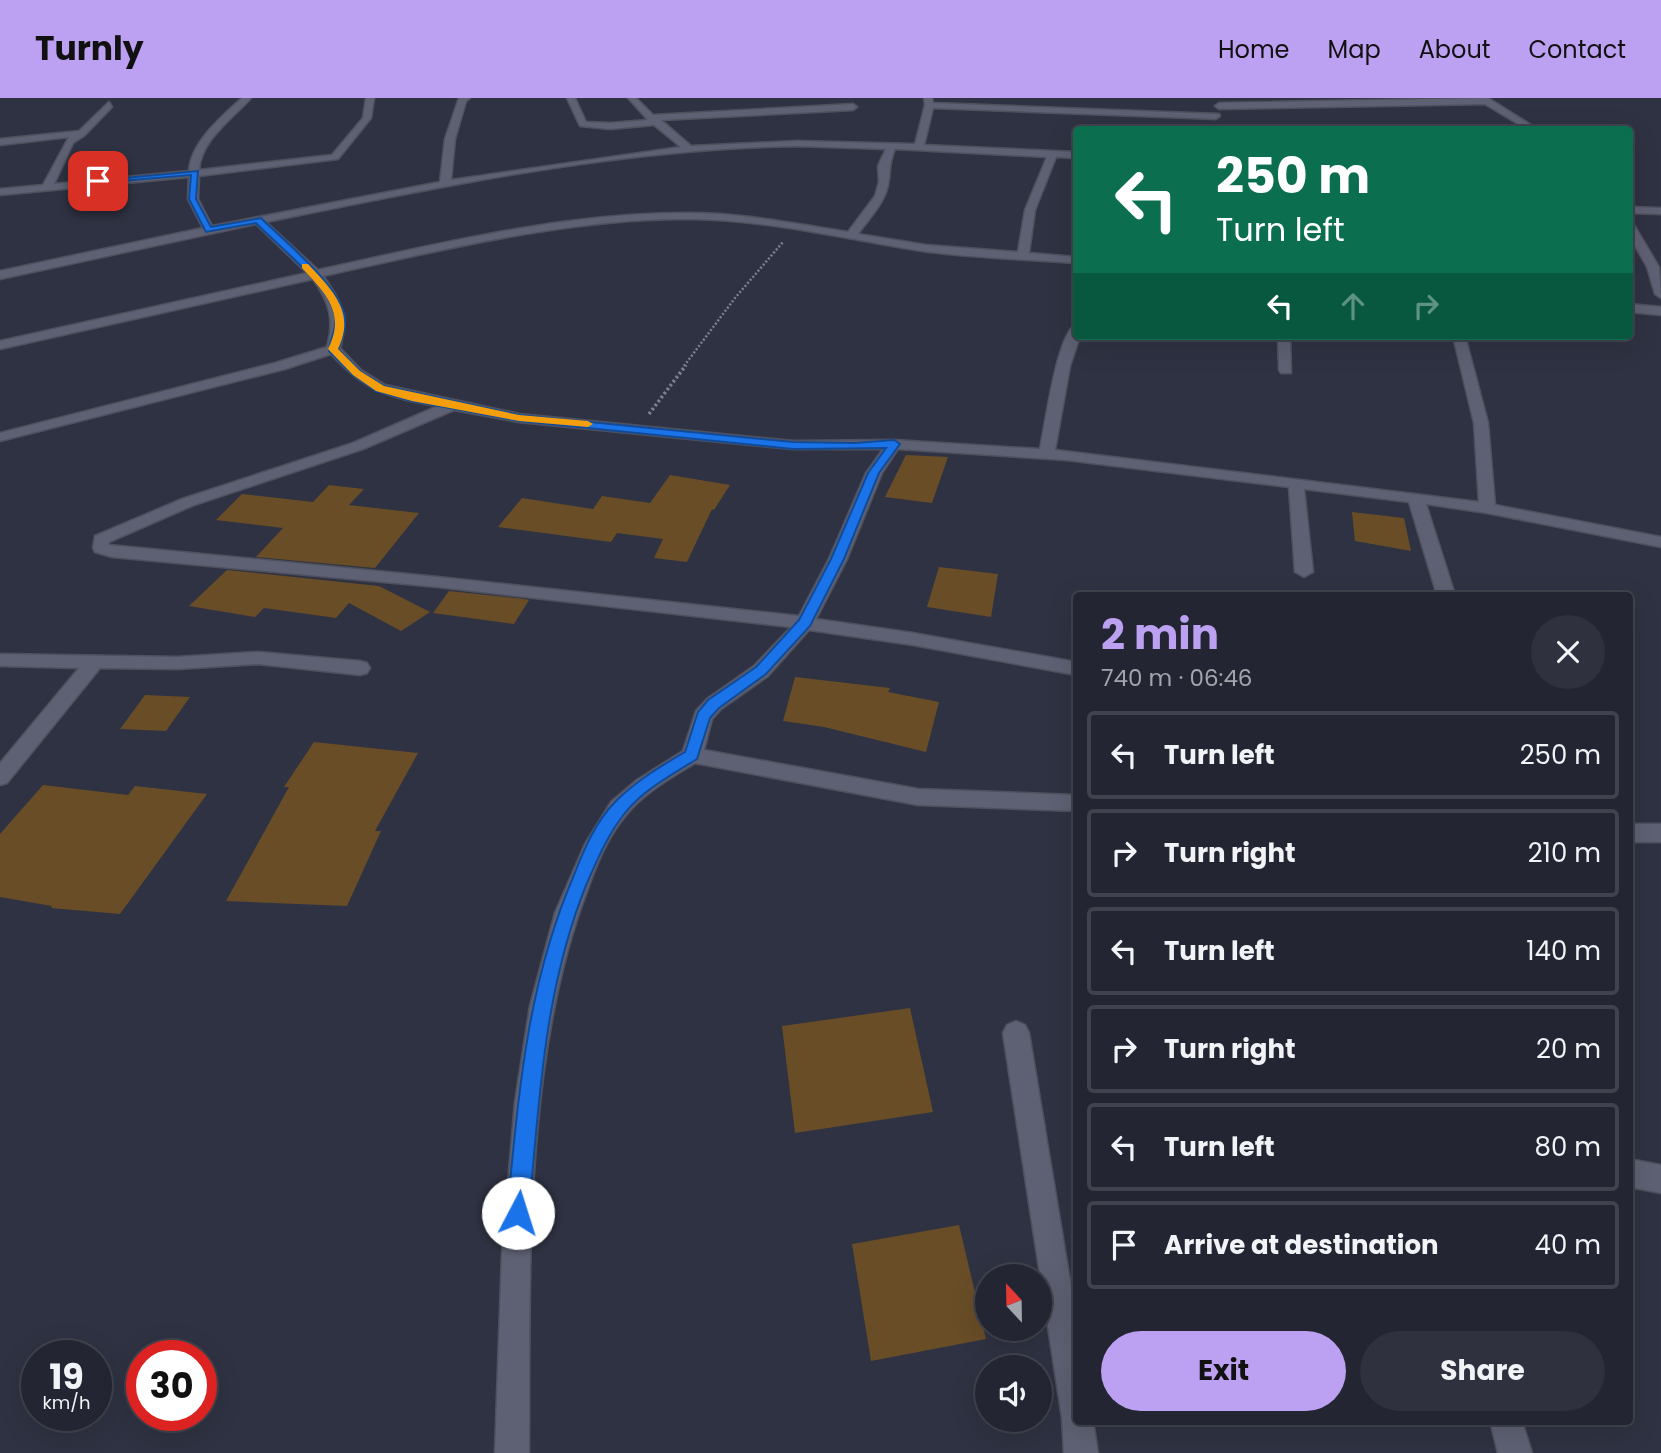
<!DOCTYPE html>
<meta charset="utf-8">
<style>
body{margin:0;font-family:Poppins,sans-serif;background:#2f323e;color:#f1f3f6;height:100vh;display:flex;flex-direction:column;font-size:26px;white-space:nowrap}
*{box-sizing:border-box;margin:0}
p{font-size:23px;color:#a3a5ac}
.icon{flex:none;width:38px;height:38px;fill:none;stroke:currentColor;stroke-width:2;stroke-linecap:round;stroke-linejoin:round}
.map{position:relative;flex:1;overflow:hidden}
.side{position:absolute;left:1073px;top:494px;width:560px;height:833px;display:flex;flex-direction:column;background:#232632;border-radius:7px;box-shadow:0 7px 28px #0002,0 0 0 2px #40434d}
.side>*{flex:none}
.top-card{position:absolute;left:1073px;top:28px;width:560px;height:214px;border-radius:7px;box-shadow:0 7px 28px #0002,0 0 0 2px #40434d;background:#0b6e4f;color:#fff;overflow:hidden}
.needle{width:46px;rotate:338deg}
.fabs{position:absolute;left:975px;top:1166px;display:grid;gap:14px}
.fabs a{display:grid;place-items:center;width:77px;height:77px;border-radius:50%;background:#232632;box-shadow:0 7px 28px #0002,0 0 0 2px #40434d;font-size:35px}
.speed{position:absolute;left:21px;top:1242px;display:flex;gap:14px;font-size:35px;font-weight:700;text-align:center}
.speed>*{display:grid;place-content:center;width:91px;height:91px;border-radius:50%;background:#232632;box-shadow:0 7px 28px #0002,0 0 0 2px #40434d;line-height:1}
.speed small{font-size:18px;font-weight:400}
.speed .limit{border:10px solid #d22;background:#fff;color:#111}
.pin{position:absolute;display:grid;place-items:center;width:60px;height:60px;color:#fff;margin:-30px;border-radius:14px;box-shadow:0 4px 10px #0006}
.me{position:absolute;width:77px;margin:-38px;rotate:5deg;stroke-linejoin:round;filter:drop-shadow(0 0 5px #0008)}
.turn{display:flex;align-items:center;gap:24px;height:147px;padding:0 28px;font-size:32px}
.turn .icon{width:91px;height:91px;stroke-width:2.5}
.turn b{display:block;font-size:49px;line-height:60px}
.lanes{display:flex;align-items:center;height:66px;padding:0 28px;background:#0003;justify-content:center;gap:35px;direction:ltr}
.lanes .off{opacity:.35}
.round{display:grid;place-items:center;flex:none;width:74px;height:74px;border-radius:37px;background:#2f323e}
.headline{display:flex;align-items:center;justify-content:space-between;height:119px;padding:0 28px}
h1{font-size:42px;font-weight:700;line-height:52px;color:#bca0f2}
.button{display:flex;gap:14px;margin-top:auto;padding:14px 28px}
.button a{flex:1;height:80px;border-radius:42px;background:#bca0f2;color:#111;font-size:28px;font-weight:700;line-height:80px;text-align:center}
.button a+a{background:#2f323e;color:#f1f3f6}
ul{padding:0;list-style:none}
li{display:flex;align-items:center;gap:21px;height:88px;margin:0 14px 10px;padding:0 14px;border:4px solid #40434d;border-radius:7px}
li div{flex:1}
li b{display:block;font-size:26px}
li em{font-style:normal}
header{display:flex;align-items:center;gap:42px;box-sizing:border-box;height:98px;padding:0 35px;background:#bca0f2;color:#111}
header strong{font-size:33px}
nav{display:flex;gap:38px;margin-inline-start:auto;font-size:24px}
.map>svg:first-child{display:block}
</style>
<header>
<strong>Turnly</strong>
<nav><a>Home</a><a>Map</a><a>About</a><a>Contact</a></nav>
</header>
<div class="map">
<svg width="1661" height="1355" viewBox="0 0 1661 1355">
<rect width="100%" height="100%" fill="#2f3242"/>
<!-- building -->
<g fill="#684d27">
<path d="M906,357L948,359L932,405L885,399Z"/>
<path d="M670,377L730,387L714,412L712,411L687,464L654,460L663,441L617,435L611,444L498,429L522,400L593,411L602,398L650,405Z"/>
<path d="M329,387L364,391L349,407L419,415L375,470L256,459L283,430L216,422L242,396L313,404Z"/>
<path d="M1352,414L1404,420L1411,453L1355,443Z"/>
<path d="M939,469L998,476L991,519L927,509Z"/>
<path d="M227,472L379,488L430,514L401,533L349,505L336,520L264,510L255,519L189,508Z"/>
<path d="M449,493L524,501L529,502L514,526L433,515Z"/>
<path d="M795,579L890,590L888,594L939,604L926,654L824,629L783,623Z"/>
<path d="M145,597L190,599L166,633L120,631Z"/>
<path d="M314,644L418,655L375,733H381L347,808L226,803L289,689H284Z"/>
<path d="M43,687L128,697L135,688L207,696L120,816L51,810L52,808L0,799V736Z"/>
<path d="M910,910L933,1014L795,1035L782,928Z"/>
<path d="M959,1127L986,1241L871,1263L852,1146Z"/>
</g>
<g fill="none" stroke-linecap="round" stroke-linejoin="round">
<defs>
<g id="minor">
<path d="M242,0H251C232,21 201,42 199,72L332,57L363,20L366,0H374L371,20L338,61L199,78L198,101L212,128L440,84L445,41L459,0H470L466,3L455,41L451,82L681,49L654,27L610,31L580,28L567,0H575L586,24L610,25L648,22L628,0H636L653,17L853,6L857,9L853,12L661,22L691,48L797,43L915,46L925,7L924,0H932L933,5L1219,16L1220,18L1216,21L933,10L924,47L1076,54V60L1056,59L1035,112L1029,155L1076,159V165C1025,161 973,160 922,153C846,141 768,122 690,121C570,120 441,152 323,178C342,204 349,219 340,250L361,272L385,287L519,316L793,343L894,342L1040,351C1045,329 1057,234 1076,227V238H1080L1070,268L1055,352L1479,404L1474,325L1453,238H1465L1488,325L1495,407L1661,439V449L1487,415L1426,406L1455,497H1437L1409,404L1304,391L1313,474L1304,479L1295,474L1289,389L1066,362L898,351L882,375L847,461L816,521L913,535L1076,564V577L913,547L809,532L768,578L721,611L712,621L704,652L918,691L1076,697V713L918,707L695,665C671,680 645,694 627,716C607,739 596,768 586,796C523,963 530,1178 529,1355H495L502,1156L515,1004L530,908L555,815L585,746L611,704L637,682L683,653L696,613L707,601L754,568L791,529L438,489L112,459L95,454L93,450L95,438L182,401L353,345L438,308C388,299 366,294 331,256L285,271L0,343V335L275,265L327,249C335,222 329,203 313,181L0,251V243L307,175L256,126L0,181V173L203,130L188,101L189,79L0,97V91L43,87L69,39L0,47V41L79,33L109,4L112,9L85,37L73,45L54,86L189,73C191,44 221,19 242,0ZM797,48L886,51L878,68L879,84L875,98L848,134C796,126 743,115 690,115C566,114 438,146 318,172L266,124C441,88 618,51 797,48ZM895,51L1047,59L1025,112L1018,154L926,147L858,136C867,123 881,109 886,94C892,78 887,69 895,51ZM454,312L519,324L793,351H883L866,375L829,461L799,518L438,479L109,447V444L194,407L363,351Z"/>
<path d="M1488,0L1539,32H1528L1485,6L1219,11L1215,8L1219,5Z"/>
<path d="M1629,109L1661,110V116L1629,115Z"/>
<path d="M1629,124L1634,127L1659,169L1661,200L1655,196L1647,169L1629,137Z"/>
<path d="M1629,206L1661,209V217L1629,214Z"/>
<path d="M1278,238H1290L1291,275H1281L1279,272Z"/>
<path d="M258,554L360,563L367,565L370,570L367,575L360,577L258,566L177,571L100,570L7,685L0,687V665L79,570L0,568V556L177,559Z"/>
<rect x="1629" y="726" width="32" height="18"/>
<path d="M1016,923L1025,927L1029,935L1076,1219V1323H1093L1098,1355H1064L1062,1320L1003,935L1007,927Z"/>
<path d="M1629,1061L1661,1067V1095L1629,1089Z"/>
<path d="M1490,1323H1522L1532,1355H1498Z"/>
</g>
</defs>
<!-- minor casing -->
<use href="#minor" stroke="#4e505e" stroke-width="3"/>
<!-- path-far1 -->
<path stroke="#7e808e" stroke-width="2.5" stroke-dasharray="2 2" stroke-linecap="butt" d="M684,268L735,200L783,144"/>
<!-- path -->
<path stroke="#7e808e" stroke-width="3.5" stroke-dasharray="2.5 2.5" stroke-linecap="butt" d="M649,316L686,267"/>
<!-- minor -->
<use href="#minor" fill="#5e6173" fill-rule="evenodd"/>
</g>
<!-- route -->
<path fill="#1a73e8" stroke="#114b97" stroke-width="2" d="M198,73L196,101L211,129L261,120C284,143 340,188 345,219C346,232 343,240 338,251L360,273L384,288L519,317L793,344L855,345L894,342L900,346L879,375L844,461L810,528L766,576L719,610L710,620L697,661C673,676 643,692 625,715C608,736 598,760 587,785C544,890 539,1003 529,1115L526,1123L518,1126L510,1123L507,1115C519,995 526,889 574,777C584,751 596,723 616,703C636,683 661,668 685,654L698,614L708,602L756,569L799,522L831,461L868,375L886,350L793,351L519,323L412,303L376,293L353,277L329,253C329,242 338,230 335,217C328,186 278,148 256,125L206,134L189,101L191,77L98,85L94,83Z"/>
<!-- slow -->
<path fill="#f59e0b" d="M302,166H308C332,192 356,214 338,251L360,273L384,288L519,317L588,323L593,326L588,329L519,323L412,303L376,293L353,277L328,251C346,215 326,196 302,170Z"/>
</svg>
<div class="fabs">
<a><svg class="needle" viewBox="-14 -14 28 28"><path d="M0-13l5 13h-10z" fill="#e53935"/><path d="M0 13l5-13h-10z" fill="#a3a5ac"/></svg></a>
<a><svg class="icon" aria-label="sound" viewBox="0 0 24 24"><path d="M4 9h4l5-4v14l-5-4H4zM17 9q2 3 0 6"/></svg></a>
</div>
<div class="speed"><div>19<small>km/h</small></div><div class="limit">30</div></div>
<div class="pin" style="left:98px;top:83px;background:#d93025"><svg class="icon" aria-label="arrive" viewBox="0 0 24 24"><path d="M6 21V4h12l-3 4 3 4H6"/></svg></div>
<svg class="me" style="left:518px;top:1115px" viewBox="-20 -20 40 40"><circle r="19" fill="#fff"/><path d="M0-13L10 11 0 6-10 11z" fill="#1a73e8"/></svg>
<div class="top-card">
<div class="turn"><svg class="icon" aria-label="left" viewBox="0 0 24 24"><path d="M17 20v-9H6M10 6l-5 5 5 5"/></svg><div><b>250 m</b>Turn left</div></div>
<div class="lanes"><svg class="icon" aria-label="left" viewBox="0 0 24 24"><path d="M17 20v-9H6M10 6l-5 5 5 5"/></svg><svg class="icon off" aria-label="ahead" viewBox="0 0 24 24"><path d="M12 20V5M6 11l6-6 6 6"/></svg><svg class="icon off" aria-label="right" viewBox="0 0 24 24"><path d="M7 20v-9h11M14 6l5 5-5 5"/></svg></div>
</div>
<section class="side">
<div class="headline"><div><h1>2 min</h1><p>740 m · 06:46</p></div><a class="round"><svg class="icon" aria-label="close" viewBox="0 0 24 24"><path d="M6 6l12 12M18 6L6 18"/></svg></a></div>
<ul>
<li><svg class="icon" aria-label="left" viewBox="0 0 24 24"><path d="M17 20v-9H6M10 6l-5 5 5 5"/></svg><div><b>Turn left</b></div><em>250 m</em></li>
<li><svg class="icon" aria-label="right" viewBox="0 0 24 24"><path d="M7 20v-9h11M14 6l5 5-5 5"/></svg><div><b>Turn right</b></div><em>210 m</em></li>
<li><svg class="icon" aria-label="left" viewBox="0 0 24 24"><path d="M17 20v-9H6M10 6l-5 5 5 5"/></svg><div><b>Turn left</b></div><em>140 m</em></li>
<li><svg class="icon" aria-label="right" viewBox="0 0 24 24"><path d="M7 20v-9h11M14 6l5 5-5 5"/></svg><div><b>Turn right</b></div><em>20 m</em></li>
<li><svg class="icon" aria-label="left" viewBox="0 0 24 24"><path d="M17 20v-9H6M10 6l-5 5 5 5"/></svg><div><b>Turn left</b></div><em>80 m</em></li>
<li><svg class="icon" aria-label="arrive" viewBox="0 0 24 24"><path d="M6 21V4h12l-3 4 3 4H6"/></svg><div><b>Arrive at destination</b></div><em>40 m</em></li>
</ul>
<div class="button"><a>Exit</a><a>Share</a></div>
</section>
</div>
